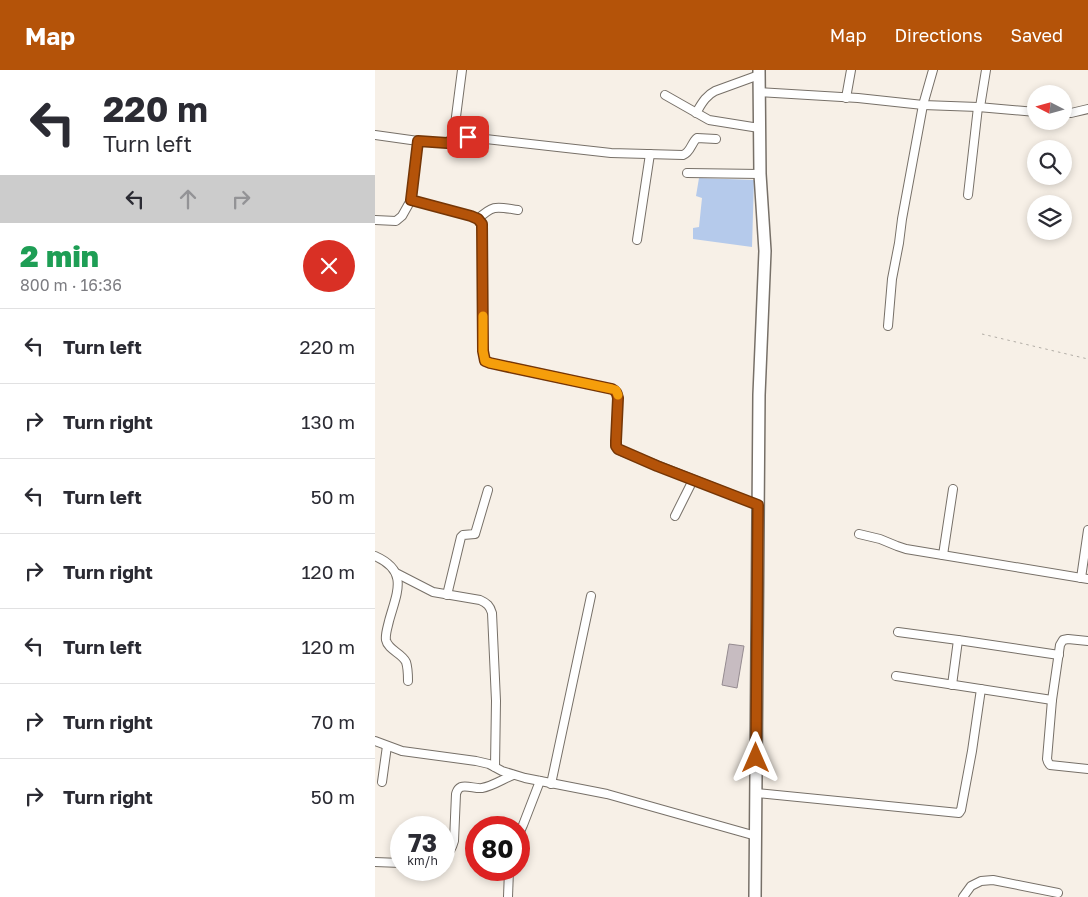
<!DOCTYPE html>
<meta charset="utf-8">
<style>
body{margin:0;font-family:"Golos Text",sans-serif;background:#f2f2f3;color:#2b2b33;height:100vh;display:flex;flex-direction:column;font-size:19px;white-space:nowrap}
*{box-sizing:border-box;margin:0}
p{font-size:16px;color:#7c7c81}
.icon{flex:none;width:28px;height:28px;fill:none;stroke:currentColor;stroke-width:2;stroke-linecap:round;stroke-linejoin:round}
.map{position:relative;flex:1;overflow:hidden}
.panel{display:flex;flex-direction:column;background:#fff;width:375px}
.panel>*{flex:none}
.top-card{background:#fff;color:#2b2b33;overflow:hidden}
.needle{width:32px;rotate:276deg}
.fabs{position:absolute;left:652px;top:15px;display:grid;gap:10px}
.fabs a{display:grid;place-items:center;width:45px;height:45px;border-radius:50%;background:#fff;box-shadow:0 2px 8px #0003;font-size:25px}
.speed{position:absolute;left:15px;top:746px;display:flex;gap:10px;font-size:25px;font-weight:700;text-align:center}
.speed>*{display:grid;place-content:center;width:65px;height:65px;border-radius:50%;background:#fff;box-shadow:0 2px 8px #0003;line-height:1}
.speed small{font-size:12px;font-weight:400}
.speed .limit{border:8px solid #d22;background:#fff;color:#111}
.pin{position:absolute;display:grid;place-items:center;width:42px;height:42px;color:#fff;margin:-21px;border-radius:10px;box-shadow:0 2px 8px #0006}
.me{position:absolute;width:55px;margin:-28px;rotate:0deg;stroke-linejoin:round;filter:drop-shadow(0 0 4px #0008)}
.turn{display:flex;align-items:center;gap:18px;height:105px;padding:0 20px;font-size:22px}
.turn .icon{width:65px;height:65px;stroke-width:2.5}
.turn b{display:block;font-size:35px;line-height:42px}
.lanes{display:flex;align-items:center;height:48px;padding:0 20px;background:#0003;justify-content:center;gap:25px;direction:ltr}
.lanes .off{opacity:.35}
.round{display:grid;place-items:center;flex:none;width:52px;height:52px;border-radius:26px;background:#f2f2f3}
.summary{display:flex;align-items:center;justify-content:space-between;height:85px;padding:0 20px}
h1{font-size:30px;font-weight:800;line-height:38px;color:#1e9e55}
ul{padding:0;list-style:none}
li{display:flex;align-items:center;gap:15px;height:75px;padding:0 20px;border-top:1px solid #e1e1e2}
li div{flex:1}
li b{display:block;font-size:19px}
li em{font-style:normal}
header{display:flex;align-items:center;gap:30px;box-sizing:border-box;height:70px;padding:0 25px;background:#b45309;color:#fff}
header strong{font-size:24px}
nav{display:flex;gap:28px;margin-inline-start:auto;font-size:18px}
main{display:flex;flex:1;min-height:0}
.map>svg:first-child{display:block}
</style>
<header>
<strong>Map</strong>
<nav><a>Map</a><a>Directions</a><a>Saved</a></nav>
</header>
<main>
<section class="panel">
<div class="top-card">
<div class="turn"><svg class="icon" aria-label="left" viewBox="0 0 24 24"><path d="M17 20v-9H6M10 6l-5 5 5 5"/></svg><div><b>220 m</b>Turn left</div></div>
<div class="lanes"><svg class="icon" aria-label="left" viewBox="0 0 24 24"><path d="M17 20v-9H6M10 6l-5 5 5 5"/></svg><svg class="icon off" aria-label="ahead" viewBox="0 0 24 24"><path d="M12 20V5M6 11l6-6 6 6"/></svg><svg class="icon off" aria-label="right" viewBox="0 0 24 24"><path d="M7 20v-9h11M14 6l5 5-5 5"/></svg></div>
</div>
<div class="summary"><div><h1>2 min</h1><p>800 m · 16:36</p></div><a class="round" style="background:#d93025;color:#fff"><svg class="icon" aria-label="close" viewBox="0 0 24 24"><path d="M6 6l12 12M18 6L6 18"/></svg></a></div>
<ul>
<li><svg class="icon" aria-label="left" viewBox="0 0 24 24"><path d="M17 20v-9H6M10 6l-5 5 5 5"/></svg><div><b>Turn left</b></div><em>220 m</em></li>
<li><svg class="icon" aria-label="right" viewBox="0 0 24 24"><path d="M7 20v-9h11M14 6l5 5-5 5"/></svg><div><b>Turn right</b></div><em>130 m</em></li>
<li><svg class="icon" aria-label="left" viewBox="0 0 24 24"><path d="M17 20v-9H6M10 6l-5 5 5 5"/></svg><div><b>Turn left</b></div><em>50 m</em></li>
<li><svg class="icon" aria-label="right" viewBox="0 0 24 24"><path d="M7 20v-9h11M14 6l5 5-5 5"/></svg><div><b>Turn right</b></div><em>120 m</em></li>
<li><svg class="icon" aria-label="left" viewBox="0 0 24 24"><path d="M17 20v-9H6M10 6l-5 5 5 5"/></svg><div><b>Turn left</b></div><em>120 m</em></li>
<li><svg class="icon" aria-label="right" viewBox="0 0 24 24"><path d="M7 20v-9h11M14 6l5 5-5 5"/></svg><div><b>Turn right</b></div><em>70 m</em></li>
<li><svg class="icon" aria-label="right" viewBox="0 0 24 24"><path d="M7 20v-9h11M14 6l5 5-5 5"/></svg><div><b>Turn right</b></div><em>50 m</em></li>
</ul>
</section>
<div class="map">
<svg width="713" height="827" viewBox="0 0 713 827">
<rect width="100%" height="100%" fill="#f7f0e7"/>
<!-- water -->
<path fill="#b5caeb" d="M324,108L379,110L377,177L318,169V158L324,157L327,128L321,126Z"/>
<!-- building -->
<path fill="#c7bcc1" stroke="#958b90" d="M354,574L369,576L362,618L347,615Z"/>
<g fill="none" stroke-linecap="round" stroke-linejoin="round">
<defs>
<g id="minor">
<path d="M384,22L483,28L548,35L603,37L661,42"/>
<path d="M290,25L334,50L384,58"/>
<path d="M471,28L476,0"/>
<path d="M605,37L611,0"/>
<path d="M321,43C326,35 330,26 340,21L384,5"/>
<path d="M689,43H696L713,39"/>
<path d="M0,65L43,71L67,73H72L87,67H93L236,83L308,85C316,82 316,73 322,68L341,69"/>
<path d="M78,70L87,0"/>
<path d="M312,103L385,104"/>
<path d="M593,125L603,37"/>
<path d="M36,130L43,71"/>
<path d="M103,149C119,134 122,137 143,140"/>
<path d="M0,150L21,151L27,146L36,130L96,146C104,149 106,153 108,161V281L110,291L115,293L237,319C241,321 242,323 243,328L241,371C241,376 242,378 246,381L383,435"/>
<path d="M262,170L275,84"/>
<path d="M513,256L517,209L524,173L527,149L548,35L558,0"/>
<path d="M300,446L318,410"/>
<path d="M484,464L505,469L522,476L531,479L713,509"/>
<path d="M568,485L578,419"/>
<path d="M0,486C34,501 22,522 14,551C13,556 10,564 11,570C13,580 27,583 31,592C33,598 33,605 33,611"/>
<path d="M21,503L58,522L105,530C112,533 115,536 117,543L121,631L120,697"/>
<path d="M706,508L713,460"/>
<path d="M72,525L86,467L88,465L100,464L113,420"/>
<path d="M523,562L583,570L684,585"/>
<path d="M713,571L693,569L688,570L685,575L677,630L672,689L673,692L675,695L713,699"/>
<path d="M521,606L677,630"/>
<path d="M577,615L583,570"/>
<path d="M0,671L27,681L101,691L114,694L127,701L150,708L232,724L381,766"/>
<path d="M7,712L12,676"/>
<path d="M176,714L216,526"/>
<path d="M381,723L584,743L586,740L597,681L606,619"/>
<path d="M144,764L148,755L165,711"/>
<path d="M69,786C75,782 77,778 79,771L81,724C82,721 82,719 86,717C92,715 101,719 107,718C118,716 128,709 138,705"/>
<path d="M0,792L26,793"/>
<path d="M133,827L134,800"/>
<path d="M588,827L596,816L606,811L618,810L683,823"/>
</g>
<path id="highway" d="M380,827L384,325L390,181L385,104L384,0"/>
</defs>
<!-- minor casing -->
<use href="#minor" stroke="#777068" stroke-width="10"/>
<!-- highway casing -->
<use href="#highway" stroke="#777068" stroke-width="14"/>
<!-- path -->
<path stroke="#b2ada6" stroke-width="1" stroke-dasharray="2.5 4" stroke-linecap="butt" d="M607,264L713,289"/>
<!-- minor -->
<use href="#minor" stroke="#fff" stroke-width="8"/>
<!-- highway -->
<use href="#highway" stroke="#fff" stroke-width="11"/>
</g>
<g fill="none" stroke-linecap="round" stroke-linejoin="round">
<defs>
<path id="route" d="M93,67H86L72,73L43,71L36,130L96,146L103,149L107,154L108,281L110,291L115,293L237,319C241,321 242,323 243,328L241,371V376L243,379L282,396L383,435L381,688"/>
</defs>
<!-- route casing -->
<use href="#route" stroke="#753606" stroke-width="12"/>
<!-- route -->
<use href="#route" stroke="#b45309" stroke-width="9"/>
<!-- slow -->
<path stroke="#f59e0b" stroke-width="9" d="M108,246V281L110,291L115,293L237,319L241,320L243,325"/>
</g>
</svg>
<div class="fabs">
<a><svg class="needle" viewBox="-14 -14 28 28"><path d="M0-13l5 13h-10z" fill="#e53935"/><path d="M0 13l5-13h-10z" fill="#7c7c81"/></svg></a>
<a><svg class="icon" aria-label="search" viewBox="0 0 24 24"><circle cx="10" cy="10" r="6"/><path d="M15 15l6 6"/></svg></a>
<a><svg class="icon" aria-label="layers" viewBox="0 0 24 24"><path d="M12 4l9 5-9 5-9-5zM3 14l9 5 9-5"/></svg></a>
</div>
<div class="speed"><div>73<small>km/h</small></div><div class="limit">80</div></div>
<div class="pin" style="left:93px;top:67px;background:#d93025"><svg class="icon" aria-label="arrive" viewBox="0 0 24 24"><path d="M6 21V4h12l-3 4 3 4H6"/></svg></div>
<svg class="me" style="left:381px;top:688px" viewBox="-20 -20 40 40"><path d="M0-17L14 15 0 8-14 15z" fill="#b45309" stroke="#fff" stroke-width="4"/></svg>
</div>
</main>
